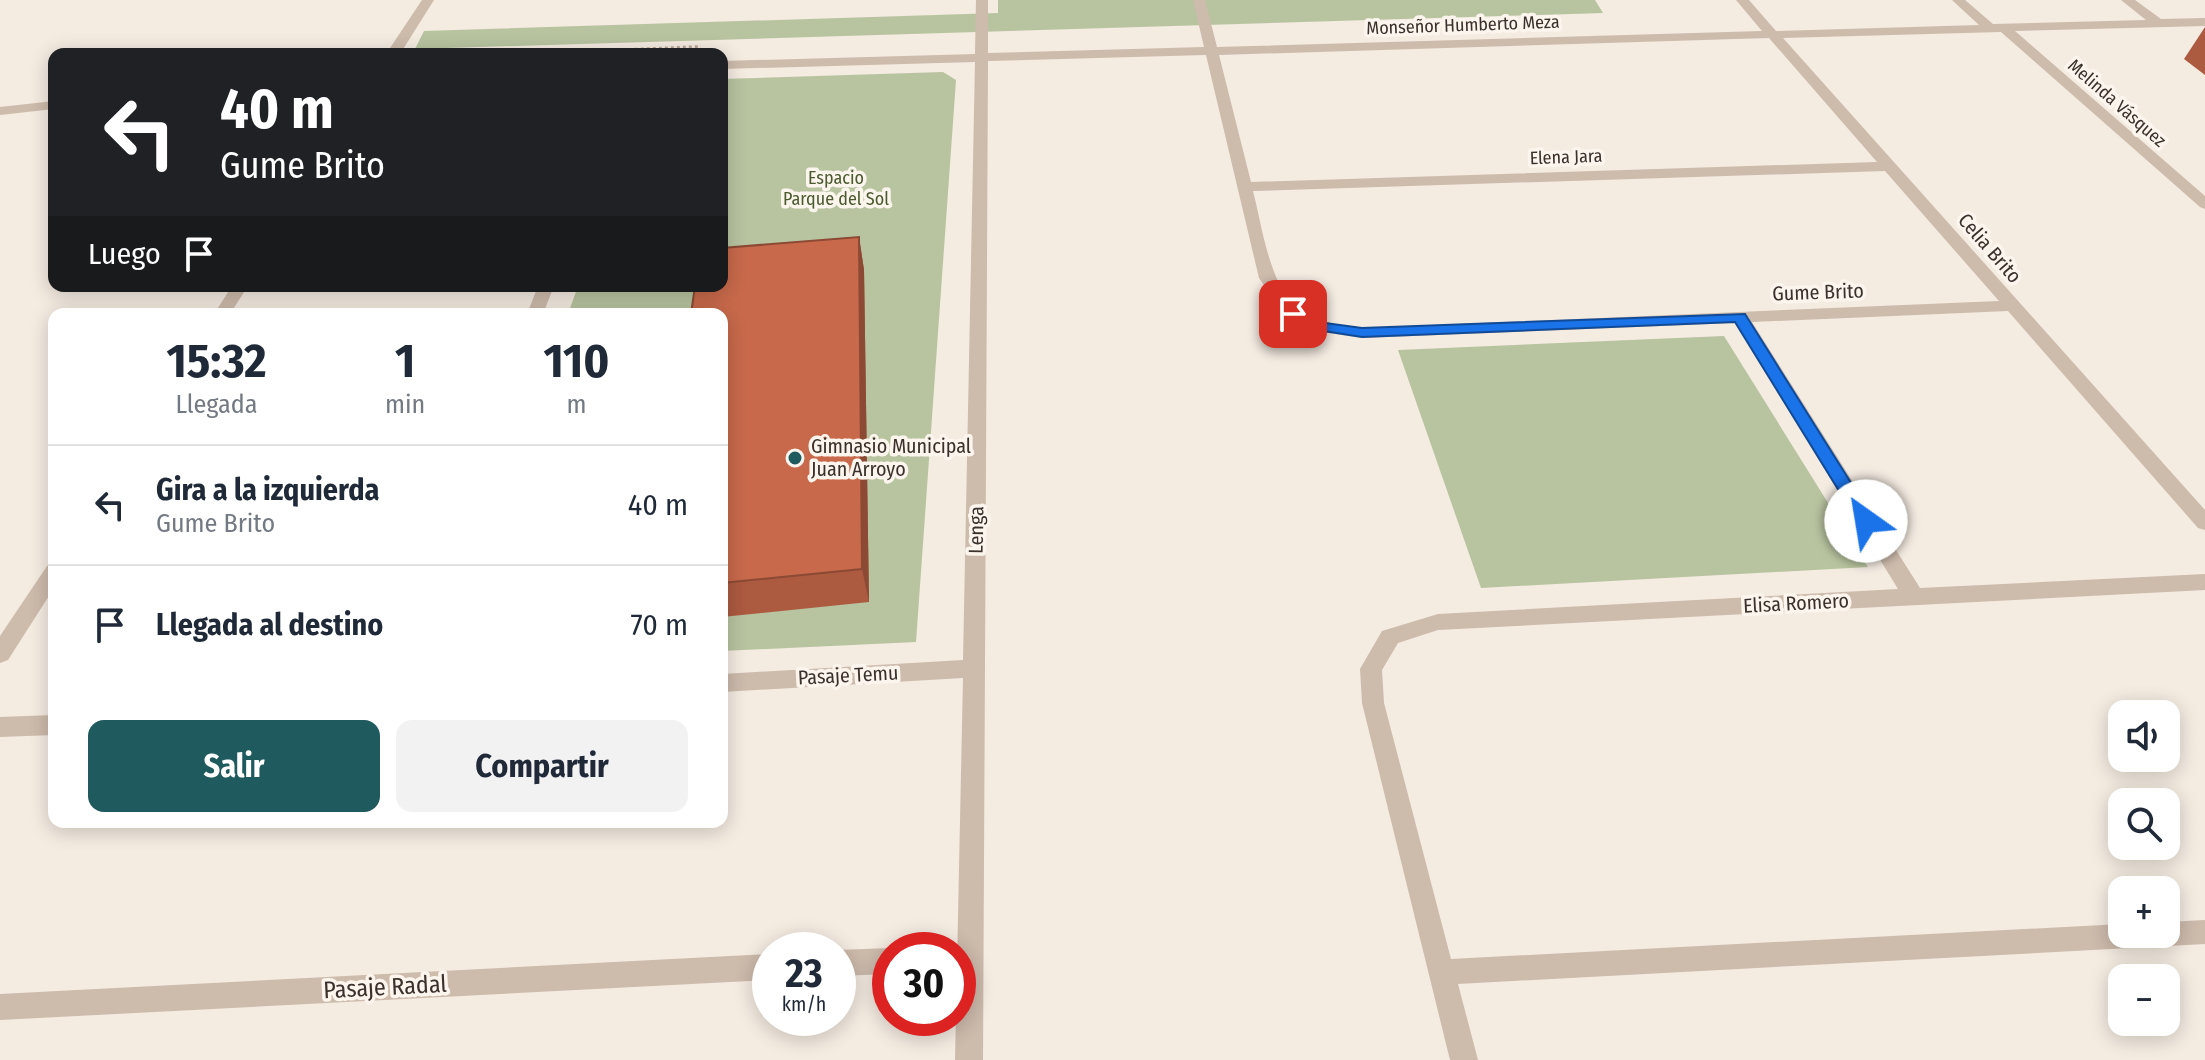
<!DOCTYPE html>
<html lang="es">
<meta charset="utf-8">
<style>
body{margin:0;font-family:"Fira Sans Condensed",sans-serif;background:#f2f2f3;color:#1f2937;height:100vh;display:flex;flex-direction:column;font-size:30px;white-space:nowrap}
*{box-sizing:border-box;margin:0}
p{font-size:26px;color:#747a83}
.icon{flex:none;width:44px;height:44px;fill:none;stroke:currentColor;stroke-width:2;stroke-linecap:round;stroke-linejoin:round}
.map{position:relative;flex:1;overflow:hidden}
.details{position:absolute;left:48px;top:308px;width:680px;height:520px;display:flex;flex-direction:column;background:#fff;border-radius:16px;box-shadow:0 4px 20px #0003}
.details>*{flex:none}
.hud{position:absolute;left:48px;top:48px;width:680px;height:244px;border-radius:16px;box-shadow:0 4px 20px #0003;background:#202124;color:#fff;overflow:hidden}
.tools{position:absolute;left:2108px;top:700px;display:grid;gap:16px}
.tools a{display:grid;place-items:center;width:72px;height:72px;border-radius:16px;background:#fff;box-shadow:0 4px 20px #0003;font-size:40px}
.speed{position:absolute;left:752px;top:932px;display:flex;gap:16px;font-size:40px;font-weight:700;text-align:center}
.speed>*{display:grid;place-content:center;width:104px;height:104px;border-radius:50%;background:#fff;box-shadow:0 4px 20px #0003;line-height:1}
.speed small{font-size:20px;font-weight:400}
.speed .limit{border:12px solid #d22;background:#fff;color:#111}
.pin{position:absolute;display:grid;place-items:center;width:68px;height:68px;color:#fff;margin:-34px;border-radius:16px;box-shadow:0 4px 12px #0006}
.me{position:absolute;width:88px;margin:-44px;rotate:328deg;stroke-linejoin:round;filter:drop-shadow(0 0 6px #0008)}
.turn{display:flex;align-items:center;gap:28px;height:168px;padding:0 40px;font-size:36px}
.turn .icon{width:104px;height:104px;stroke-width:2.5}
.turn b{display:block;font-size:56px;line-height:68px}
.then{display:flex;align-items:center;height:76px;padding:0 40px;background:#0003;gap:16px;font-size:30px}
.eta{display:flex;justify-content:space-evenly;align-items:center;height:136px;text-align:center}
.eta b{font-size:48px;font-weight:700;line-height:56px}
.button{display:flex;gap:16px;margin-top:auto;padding:16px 40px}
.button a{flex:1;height:92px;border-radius:16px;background:#1f5a5e;color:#fff;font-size:32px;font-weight:700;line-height:92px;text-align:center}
.button a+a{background:#f2f2f3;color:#1f2937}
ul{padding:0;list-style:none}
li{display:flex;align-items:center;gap:24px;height:120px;padding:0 40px;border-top:2px solid #e0e1e3}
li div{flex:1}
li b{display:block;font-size:30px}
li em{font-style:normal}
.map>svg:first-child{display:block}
</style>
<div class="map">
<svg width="2205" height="1060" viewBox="0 0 2205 1060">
<rect width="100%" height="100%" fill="#f4ebe1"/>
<!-- green -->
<g fill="#b8c4a0">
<path d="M998,0H1595L1603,13L415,49L424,31L998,13Z"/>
<path d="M943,72L956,80L916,642L722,651V314H568L578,286H722V79Z"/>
<path d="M1724,336L1868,567L1481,588L1398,350Z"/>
</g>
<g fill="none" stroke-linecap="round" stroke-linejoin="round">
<!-- path -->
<path stroke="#b9a596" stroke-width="4" stroke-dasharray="3 3" stroke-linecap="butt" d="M533,54L701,47"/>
<!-- minor -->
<g fill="#cdbbac" fill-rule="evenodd">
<path d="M422,0H434L400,54H386Z"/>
<path d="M976,0H988V53L1204,47L1193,0H1205L1217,47L1762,31L1736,0H1749L1776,31L1979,25L1952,0H1965L1993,24L2146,20L2121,0H2135L2161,19L2205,18V26L2015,31L2205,196V209L2200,207L2001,32L1783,38L2205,510V530L2198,528L2008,311L1752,322L1920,588L2205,574V590L1438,630L1398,643L1382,670L1384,703L1451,959L2122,924V934H2166V922L2205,920V944L1458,984L1478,1060H1450L1362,703L1360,669L1382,631L1438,614L1898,589L1735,323L1362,338L1316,331L1287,318L1259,278L1206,55L988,61L983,1060H955L963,678L722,692V674L963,660L975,62L722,69V61L975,54ZM1769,38L1877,162L1251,182L1219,55ZM1885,171L1999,301L1362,328C1341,325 1320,323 1302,311C1270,292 1262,225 1253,191Z"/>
<path d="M54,101V109L0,115V107Z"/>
<path d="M232,286H248L230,314H214Z"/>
<path d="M538,286H554L543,314H527Z"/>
<path d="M54,563V588L8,660L0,663V636L47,566Z"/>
<path d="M54,715V735L0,737V717Z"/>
<path d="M890,948L894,950H890V974L838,976V950Z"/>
<path d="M770,954V980L0,1020V994Z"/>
</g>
</g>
<!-- wall -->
<g fill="#ac5a40">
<path d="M2205,27V75L2184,59Z"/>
<path d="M859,237L864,270L869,602L722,617V314Z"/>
</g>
<!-- shaded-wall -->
<path fill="#8c4a34" d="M859,237L864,270L869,602L862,569Z"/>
<!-- building -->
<path fill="#c8694b" stroke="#8c4a34" stroke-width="2" d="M859,237L862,569L722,583V314H691L695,286H722V248Z"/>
<!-- route -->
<path fill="#1a73e8" stroke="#114b97" stroke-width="2" d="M1293,309L1325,323L1362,328L1745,314L1875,521L1873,525H1860L1735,322L1362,337L1317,330L1288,318V311Z"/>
<!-- markers -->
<circle fill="#1f5a5e" stroke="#fbf5ee" stroke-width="3" cx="795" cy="458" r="8"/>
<g text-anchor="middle" stroke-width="7" stroke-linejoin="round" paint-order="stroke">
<!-- far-street labels -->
<g font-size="18" fill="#3b302b" stroke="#fbf5ee">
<text transform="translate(1463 25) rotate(-2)" y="6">Monseñor Humberto Meza</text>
<text transform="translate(2117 103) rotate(41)" y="6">Melinda Vásquez</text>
<text transform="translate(1566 157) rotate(-2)" y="6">Elena Jara</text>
</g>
<!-- far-park labels -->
<g font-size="18" fill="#4a5a2e" stroke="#fbf5ee">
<text x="836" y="184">Espacio<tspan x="836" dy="21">Parque del Sol</tspan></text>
</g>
<!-- street labels -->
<g font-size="20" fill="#3b302b" stroke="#fbf5ee">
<text transform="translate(1990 248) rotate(49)" y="7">Celia Brito</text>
<text transform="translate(1818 292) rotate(-2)" y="7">Gume Brito</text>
<text transform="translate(976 530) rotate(-89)" y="7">Lenga</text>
<text transform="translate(1796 603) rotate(-3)" y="7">Elisa Romero</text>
<text transform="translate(848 675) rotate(-3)" y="7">Pasaje Temu</text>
</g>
<!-- poi labels -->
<g font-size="20" fill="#3b302b" stroke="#fbf5ee" text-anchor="start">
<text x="811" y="453">Gimnasio Municipal<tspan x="811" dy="23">Juan Arroyo</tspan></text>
</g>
<!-- near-street labels -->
<g font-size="24" fill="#3b302b" stroke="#fbf5ee">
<text transform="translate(385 987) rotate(-3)" y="8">Pasaje Radal</text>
</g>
</g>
</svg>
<div class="tools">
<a><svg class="icon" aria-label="sound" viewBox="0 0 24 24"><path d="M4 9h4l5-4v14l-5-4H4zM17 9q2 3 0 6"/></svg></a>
<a><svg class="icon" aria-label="search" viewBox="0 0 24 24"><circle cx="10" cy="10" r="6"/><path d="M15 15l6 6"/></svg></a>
<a>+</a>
<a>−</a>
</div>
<div class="speed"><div>23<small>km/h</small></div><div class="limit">30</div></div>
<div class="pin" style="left:1293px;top:314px;background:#d93025"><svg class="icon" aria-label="arrive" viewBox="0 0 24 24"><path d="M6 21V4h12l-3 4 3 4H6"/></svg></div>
<svg class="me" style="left:1866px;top:521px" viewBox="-20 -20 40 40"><circle r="19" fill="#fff"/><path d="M0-13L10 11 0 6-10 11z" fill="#1a73e8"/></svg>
<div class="hud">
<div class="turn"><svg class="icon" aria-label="left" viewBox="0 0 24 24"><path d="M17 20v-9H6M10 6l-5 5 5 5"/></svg><div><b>40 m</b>Gume Brito</div></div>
<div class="then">Luego<svg class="icon" aria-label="arrive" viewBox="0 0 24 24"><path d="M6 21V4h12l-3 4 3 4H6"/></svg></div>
</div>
<section class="details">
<div class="eta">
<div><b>15:32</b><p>Llegada</p></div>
<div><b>1</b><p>min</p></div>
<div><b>110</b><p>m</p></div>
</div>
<ul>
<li><svg class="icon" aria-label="left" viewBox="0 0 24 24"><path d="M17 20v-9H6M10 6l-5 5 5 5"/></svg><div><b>Gira a la izquierda</b><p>Gume Brito</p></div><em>40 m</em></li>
<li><svg class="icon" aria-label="arrive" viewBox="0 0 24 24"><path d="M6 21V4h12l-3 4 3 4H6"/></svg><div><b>Llegada al destino</b></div><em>70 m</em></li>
</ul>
<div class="button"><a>Salir</a><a>Compartir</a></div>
</section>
</div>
